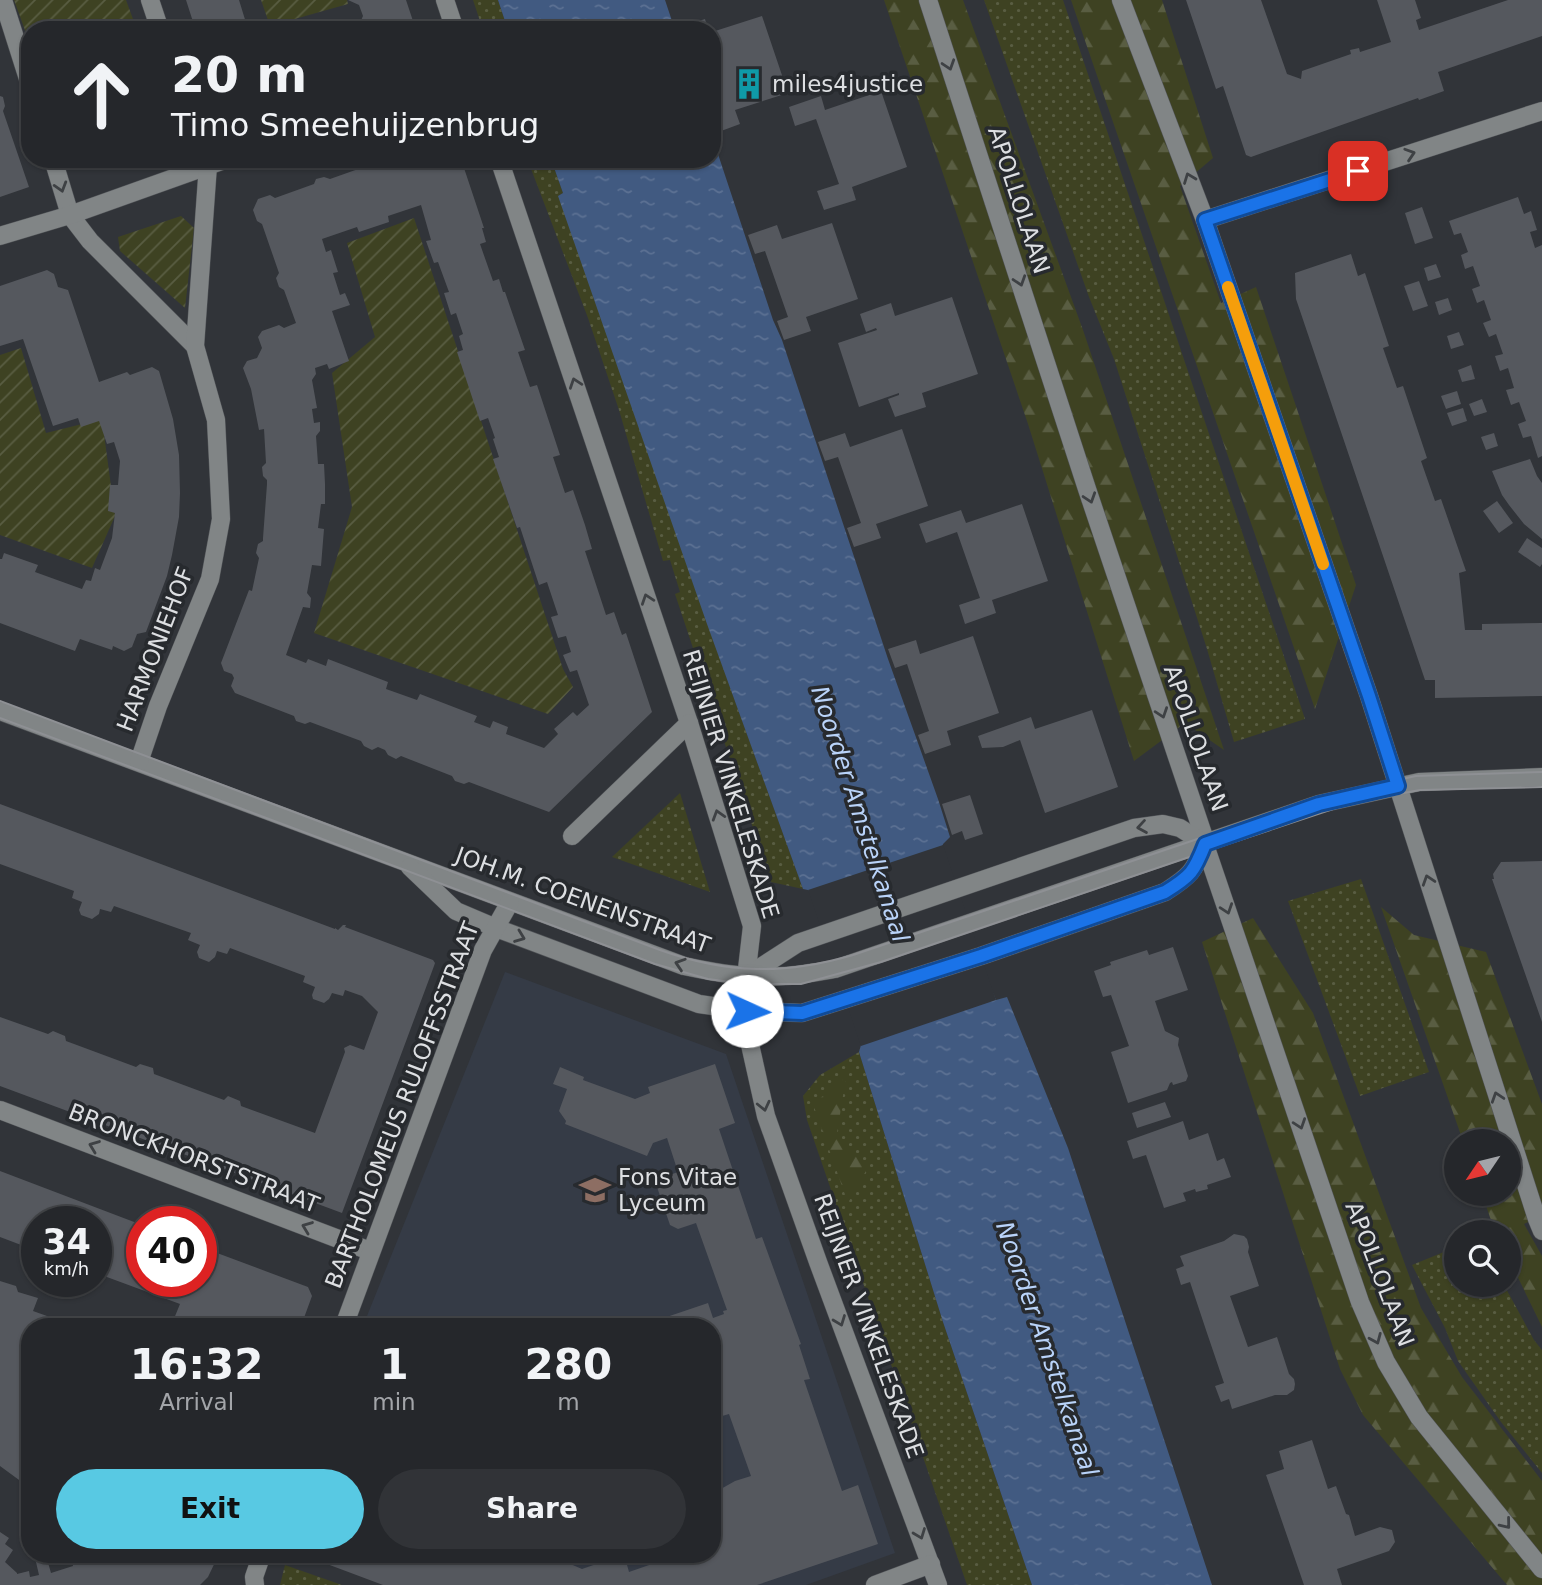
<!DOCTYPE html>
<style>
body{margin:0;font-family:"DejaVu Sans",sans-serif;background:#313337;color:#f1f3f6;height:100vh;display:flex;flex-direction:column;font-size:26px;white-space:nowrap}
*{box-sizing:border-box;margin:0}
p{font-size:23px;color:#a3a5a9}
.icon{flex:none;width:38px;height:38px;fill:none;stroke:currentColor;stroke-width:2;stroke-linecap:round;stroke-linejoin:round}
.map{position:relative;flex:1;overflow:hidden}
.drawer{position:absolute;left:21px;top:1318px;width:700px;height:245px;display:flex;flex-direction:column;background:#25272b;border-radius:28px;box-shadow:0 2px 5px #0004,0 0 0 2px #424447}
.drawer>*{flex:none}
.guide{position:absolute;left:21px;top:21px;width:700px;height:147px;border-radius:28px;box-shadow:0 2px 5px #0004,0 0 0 2px #424447;background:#25272b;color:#f1f3f6;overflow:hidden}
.needle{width:46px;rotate:235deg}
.fabs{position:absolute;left:1444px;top:1129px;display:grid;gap:14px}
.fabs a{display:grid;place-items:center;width:77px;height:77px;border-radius:50%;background:#25272b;box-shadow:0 2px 5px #0004,0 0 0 2px #424447;font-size:35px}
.speed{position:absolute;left:21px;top:1206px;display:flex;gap:14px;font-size:35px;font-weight:700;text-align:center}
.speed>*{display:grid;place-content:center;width:91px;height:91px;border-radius:50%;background:#25272b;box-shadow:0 2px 5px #0004,0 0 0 2px #424447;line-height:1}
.speed small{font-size:18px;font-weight:400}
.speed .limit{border:10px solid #d22;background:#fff;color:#111}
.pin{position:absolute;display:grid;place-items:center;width:60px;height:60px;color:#fff;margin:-30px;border-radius:14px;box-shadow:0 4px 10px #0006}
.me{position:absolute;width:77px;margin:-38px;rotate:92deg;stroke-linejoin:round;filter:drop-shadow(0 0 5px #0008)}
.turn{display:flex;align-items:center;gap:24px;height:147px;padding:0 35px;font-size:32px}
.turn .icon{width:91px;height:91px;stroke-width:2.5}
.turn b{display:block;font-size:49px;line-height:60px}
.eta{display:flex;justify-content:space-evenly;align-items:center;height:119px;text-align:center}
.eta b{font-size:42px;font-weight:600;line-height:49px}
.primary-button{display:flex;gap:14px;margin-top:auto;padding:14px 35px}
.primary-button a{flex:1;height:80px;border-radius:42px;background:#58c9e3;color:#111;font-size:28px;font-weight:600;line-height:80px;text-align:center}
.primary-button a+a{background:#313337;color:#f1f3f6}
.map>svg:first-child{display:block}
</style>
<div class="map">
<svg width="1542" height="1585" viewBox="0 0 1542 1585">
<defs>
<pattern id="grass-dots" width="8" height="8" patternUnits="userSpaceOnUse" patternTransform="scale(1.75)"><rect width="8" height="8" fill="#3e4222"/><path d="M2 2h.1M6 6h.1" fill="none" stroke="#595d42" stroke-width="1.8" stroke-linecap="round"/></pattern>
<pattern id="forest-firs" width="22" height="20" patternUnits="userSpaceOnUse" patternTransform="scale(1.75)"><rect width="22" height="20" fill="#3e4222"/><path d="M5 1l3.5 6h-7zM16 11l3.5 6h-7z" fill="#595d42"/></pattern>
<pattern id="garden-furrows" width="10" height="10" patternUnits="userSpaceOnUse" patternTransform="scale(1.75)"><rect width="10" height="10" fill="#3e4222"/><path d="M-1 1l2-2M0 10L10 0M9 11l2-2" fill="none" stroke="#595d42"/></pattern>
<pattern id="water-ripples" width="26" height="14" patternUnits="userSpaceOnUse" patternTransform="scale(1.75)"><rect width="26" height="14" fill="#415a81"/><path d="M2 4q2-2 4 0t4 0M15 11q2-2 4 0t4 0" fill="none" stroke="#5c7193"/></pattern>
</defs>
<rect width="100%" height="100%" fill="#313439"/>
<!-- built -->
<path fill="#353b46" d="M505,972L726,1054L895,1553L806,1585H390L313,1554H712V1326H363Z"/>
<!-- grass -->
<g fill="url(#grass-dots)">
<path d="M473,0H498L508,30H483Z"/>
<path d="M984,0H1063L1305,719L1234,742L1207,649L1114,359L1089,297Z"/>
<path d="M533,159H551L563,193L559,195L726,676L803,889L771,882L675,594L680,592L670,560L663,561L619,410L588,318L528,161Z"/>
<path d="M680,793L710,892L612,857Z"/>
<path d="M1361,879L1429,1072L1360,1096L1288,901Z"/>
<path d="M859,1052L943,1322L1032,1585H967L807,1120L803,1096L820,1075Z"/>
<path d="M1456,1247V1284L1504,1285L1534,1340L1542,1350V1473L1501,1422L1458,1361L1445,1328L1412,1265Z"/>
<path d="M285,1565L342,1585H280Z"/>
</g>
<!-- forest -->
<g fill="url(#forest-firs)">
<path d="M884,0H963L1083,330L1224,750L1185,723L1134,761L1028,424Z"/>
<path d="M1071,0H1162L1213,158L1180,186L1221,303L1256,287L1356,585L1315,709Z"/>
<path d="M1381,907L1414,935L1486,952L1542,1104V1215L1524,1224L1542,1256V1327L1509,1259L1508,1232H1495L1482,1194H1508V1141H1463Z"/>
<path d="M1253,918L1313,1013L1421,1308L1462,1377L1542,1481V1585H1507L1363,1415L1340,1369L1202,942Z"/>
<path d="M846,1077L837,1133L867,1169L848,1203L813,1104Z"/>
</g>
<!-- garden -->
<g fill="url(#garden-furrows)">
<path d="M14,0H126L137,30H30V44Z"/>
<path d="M261,0H347L348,4L270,26Z"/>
<path d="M181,216L194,228L185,308L120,251L118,237Z"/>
<path d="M414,218L563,669L573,687L548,714L314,633L352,507L332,373L375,337L347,243Z"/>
<path d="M21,348L46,433L102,419L115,516L92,568L0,535V355Z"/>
</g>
<!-- water -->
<g fill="url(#water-ripples)">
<path d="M498,0H665L675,30H508Z"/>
<path d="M712,136L773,320L782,340L888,659L938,799L950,837L943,844L942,848L982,966L996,1000L1007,997L1068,1148L1212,1585H1032L943,1322L859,1052L863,1038L812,895L808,890L803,889L707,624L558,196L563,193L551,159H712Z"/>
</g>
<!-- pier -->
<path fill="#313439" d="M943,845L996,1000L861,1046L808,890Z"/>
<!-- building -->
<g fill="#55585e" fill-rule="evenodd">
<path d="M186,0H239L247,26L257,30H194L195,28Z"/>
<path d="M348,0H406L416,30H335L337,22L344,20L358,27L363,16L359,5Z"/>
<path d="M1186,0H1261L1287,74L1301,79L1302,71L1351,54L1350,50L1359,48L1360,52L1391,42L1377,0H1415L1421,18L1416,20L1419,30L1508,0H1542V36L1438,72L1444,91L1419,100L1418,98L1251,157L1246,155L1223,86L1216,89Z"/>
<path d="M762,16L788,93L735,110L740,124L713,134L712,113L718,111L712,94V32Z"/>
<path d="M705,19L708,30H674V29Z"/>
<path d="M881,91L907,167L852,187L856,200L824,210L817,191L839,184L816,119L795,126L789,107L821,96L825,110Z"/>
<path d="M0,96L3,97L5,106L3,111L29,187L0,197Z"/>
<path d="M380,159H461L484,228H482L486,242L480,244L493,281L499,279L503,292H505L525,350L518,352L530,387L537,385L560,455L553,457L565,493L573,490L585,525L592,549L585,551L606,615L614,612L622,635L626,633L652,712L549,812L469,782L464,784L455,781L452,776L401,756L396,759L388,755L385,750L378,747L372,750L364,746L361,741L310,722L305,724L296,721L294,716L235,693L231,686L234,678L232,674L224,671L221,663L249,590L252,591L259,558L256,553L258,544L263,541V538L267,484V480L263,476L262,467L266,463L264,429L259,430L251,389L243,368L247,361L257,358L262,348L258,337L262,331L279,325L284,328L296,323L284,290L279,287L276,278L279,273L262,224L257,221L253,210L258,199L270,195L275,198L314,184L316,179L324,177L330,179L378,162ZM421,205L431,240L426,241L434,263L438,262L449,292L444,293L451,315L456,313L463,334L459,336L463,350L457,352L480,421L488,418L495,438L493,439L499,457L493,459L517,528L520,527L539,585L547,582L558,615L551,617L558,638L566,636L571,652L563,655L570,672L577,670L589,705L577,716L573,712L554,729L558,734L544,748L506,734L508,727L493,721L490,728L474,722L477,716L420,694L417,700L386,689L388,682L328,659L326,666L308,659L306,663L286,655L303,607L310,608L311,598L307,593L312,565L321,566L324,529L318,528L321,504H325V484L324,464H318L316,436L320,431V422L314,423L312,409L317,408L312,380L316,374L315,368L327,364L329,369L349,361L332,311L350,305L345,293L340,295L333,273L338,272L331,250L326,252L322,239L357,227L359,232L389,222L388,216Z"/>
<path d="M1518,197L1524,214L1531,211L1537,230L1530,232L1535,248L1542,245V456L1538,458L1531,436L1523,438L1518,424L1526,421L1519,402L1511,405L1506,390L1514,388L1508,368L1500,371L1495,356L1503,354L1496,334L1489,337L1483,323L1491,320L1484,300L1477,303L1472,289L1480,286L1473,266L1465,269L1461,255L1468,252L1461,233L1454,235L1449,221Z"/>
<path d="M1422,207L1433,238L1415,244L1405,213Z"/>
<path d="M832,223L858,299L806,317L811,331L784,340L777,321L788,317L765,251L755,254L748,235L777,225L782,239Z"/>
<path d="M1351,254L1358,276L1365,273L1389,346L1383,348L1397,388L1403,386L1427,458L1421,461L1435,501L1441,499L1466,571L1459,573L1465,630H1482V624L1542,623V696L1435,698V680H1425L1296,299L1295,273Z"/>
<path d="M1436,264L1441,277L1428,281L1424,268Z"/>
<path d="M47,270L54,274L58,287L68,290L99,382L127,372L130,375L152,367L159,371L173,419L179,455L180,493L179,517L172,555L167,576L146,632L137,634L132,647L124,651L113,646L112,650L80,639L75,651L0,623V559H2L4,553L38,565L35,572L82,589L86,580L91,581L95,568L100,570L112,538L115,513L108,511L110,485H118L120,461L114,442L107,444L99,421L81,427L78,418L53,426L23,339L0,346V286Z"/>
<path d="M1419,281L1428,306L1413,311L1404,286Z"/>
<path d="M952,297L978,374L922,393L926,407L895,417L888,399L899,395V393L859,407L838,343L877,330L876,328L866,332L860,314L891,303L895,316Z"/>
<path d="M1448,298L1452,310L1439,315L1435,302Z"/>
<path d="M1459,332L1464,345L1451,349L1447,336Z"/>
<path d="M1471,365L1475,379L1462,382L1458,370Z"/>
<path d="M1457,391L1461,404L1446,409L1441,396Z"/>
<path d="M1482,399L1487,412L1474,416L1469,404Z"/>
<path d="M1463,408L1467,421L1452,426L1447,413Z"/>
<path d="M902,429L928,506L876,524L881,538L854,547L847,528L861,523L838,457L825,461L818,442L845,433L850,447Z"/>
<path d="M1494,433L1498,446L1486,450L1481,437Z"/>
<path d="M1530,459L1537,476L1542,483V539L1524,524L1509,505L1502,495L1492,471Z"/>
<path d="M1497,501L1513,523L1499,533L1483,511Z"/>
<path d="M1022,504L1048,581L992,600L996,613L965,624L959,605L980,598L957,532L926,543L919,524L961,510L966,523Z"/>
<path d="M1527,538L1542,548V564L1540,567L1518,552Z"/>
<path d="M973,636L999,713L947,731L951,745L925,754L918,735L929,731L907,664L895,668L888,649L916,640L920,654Z"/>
<path d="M1092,710L1118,787L1045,813L1020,740L1003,747L982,748L978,736L1031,717L1035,729Z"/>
<path d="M970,795L983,834L965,840L962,831L952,835L942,804Z"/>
<path d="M0,804L335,929V928L338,930L343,925H346L345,927L433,960L435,963L434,966L342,1213L0,1086V1017L48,1034L53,1031L65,1036L66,1041L136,1067L140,1064L153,1068L154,1074L224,1100L228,1096L240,1101L241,1106L315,1133L345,1052L344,1048L350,1045L364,1050L378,1012L362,996L345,990L343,996L332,993L329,999L324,1003L313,999L312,995L315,987L303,982L305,976L230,948L227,954L217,951L215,957L209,962L199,958L197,952L200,945L188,940L191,933L114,906L111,912L100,909L99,914L92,919L81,915L79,910L82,902L72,898L74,891L0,864Z"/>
<path d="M1542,861V1022L1492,879H1494L1493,874L1501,862Z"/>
<path d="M1173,947L1188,990L1155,1001L1165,1031L1179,1038L1178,1045L1188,1076L1186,1081L1173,1085L1172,1082L1170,1083L1167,1090L1128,1103L1111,1052L1129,1046L1111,995L1103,997L1094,971L1111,965L1110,962L1147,950L1149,955Z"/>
<path d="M715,1064L735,1123L719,1129L756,1239L762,1237L801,1344L799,1345L810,1379L804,1380L842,1491L858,1485L878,1544L757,1585H383L311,1558L312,1554H547L582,1569L605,1561L603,1554H624L629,1572L675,1556L674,1554H712V1494L735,1481L751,1476L729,1414L712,1419V1326H640L708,1303L713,1318L724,1314L723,1311L727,1310L696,1223L678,1229L670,1225L657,1187L661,1178L678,1172L667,1138L653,1143L647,1156L565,1124L566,1121L559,1111L567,1089L553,1084L560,1067L584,1077L583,1080L635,1099L650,1093L648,1087Z"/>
<path d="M1165,1102L1171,1117L1137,1128L1132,1113Z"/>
<path d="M1183,1121L1189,1140L1208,1133L1217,1161L1224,1158L1231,1177L1207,1185L1208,1189L1196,1192L1195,1189L1183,1193L1186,1201L1164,1208L1146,1155L1133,1159L1127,1141Z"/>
<path d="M0,1171L142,1225V1281H201V1247L308,1287L312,1296L301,1326H171L180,1304L96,1273V1222H37V1251L0,1237Z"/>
<path d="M1234,1234L1244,1236L1247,1239L1249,1247L1248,1252L1259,1286L1230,1296L1248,1347L1277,1337L1289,1374L1294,1379L1295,1384L1294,1390L1287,1395H1275L1232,1409L1229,1399L1221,1402L1215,1386L1224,1383L1207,1333L1190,1282L1181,1285L1176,1269L1184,1266L1180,1256L1224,1241Z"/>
<path d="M0,1281L16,1286L18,1292L38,1298L33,1311L75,1326H30V1488L0,1466Z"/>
<path d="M1312,1440L1328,1489L1336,1486L1346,1514L1349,1515L1355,1536L1380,1527L1392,1530L1395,1542L1389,1551L1337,1569L1342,1585H1304L1266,1475L1284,1469L1279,1451Z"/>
<path d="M0,1532L9,1538L5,1544L13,1550L5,1562L17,1573V1574L29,1571L30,1577L39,1575L36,1562L47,1559L51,1573L73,1566L71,1557L80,1554H100L101,1557L111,1554H219L208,1577L200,1585H0Z"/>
</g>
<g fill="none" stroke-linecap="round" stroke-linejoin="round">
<defs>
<g id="minor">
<path d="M3,0L30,85"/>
<path d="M150,0L160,30"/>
<path d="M445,0L455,30"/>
<path d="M928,0L1087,489L1204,837L1207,851L1360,1302L1386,1362L1419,1417L1542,1569"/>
<path d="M1121,0L1205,220L1369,696L1537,1219L1542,1231"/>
<path d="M53,159L70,215L90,241L195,346"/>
<path d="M499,159L689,723L752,926L747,969V1011L749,1040L766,1116L818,1262L938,1585"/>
<path d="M1205,220L1542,111"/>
<path d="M0,236L70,215L227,159"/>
<path d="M0,711L684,966C717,973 751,979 785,976C802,975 818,972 835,969L1319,804L1419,782L1542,777"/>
<path d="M139,762L158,706L210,579L221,519L216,420L195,346L208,165L205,159"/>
<path d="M572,836L689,723"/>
<path d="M410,867L456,911L496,928L699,1004L747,1011L802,1013L981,956L1165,892C1190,876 1194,872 1205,844"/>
<path d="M747,976L798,943L1134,828L1163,824L1180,828L1205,844"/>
<path d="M0,1110L370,1251"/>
<path d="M344,1326L483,950L510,902"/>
<path d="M255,1585L254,1577L262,1554"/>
<path d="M875,1585L931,1564"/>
</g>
</defs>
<!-- minor casing -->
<use href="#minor" stroke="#505357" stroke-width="19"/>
<!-- minor -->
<use href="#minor" stroke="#818586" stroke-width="18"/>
<!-- tram -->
<g stroke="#8e9094" stroke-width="2">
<path d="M0,701L660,950C727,974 785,975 853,955L1328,795L1416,776L1542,772"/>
<path d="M0,718L655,964L708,979L746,984H801L881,962L1207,851L1339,807L1371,799L1420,790L1542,787"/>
</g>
</g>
<!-- one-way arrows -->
<defs><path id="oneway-chevron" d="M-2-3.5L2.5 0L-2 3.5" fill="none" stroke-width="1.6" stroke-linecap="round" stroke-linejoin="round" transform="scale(1.75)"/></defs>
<g stroke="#3e4144">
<use href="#oneway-chevron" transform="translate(949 65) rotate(72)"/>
<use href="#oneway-chevron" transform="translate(1410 154) rotate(-18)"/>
<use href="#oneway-chevron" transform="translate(1189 178) rotate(-111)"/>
<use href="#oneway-chevron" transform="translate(61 187) rotate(73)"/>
<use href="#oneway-chevron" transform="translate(1020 281) rotate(72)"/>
<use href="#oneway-chevron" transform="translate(575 383) rotate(-109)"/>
<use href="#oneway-chevron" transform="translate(1090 498) rotate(72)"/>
<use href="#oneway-chevron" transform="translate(647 599) rotate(-109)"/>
<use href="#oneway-chevron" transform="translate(1162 713) rotate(71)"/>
<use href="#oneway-chevron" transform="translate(718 815) rotate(-107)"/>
<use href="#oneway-chevron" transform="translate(1142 827) rotate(171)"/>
<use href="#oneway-chevron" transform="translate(1428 880) rotate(-108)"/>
<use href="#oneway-chevron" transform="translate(1227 909) rotate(71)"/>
<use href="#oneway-chevron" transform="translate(520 937) rotate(21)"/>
<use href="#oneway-chevron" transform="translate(680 964) rotate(-162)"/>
<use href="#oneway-chevron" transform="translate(1497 1097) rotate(-108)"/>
<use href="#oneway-chevron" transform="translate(764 1106) rotate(77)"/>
<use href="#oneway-chevron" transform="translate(1300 1124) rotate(71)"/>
<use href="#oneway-chevron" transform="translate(94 1146) rotate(-159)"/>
<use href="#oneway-chevron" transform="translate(307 1227) rotate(-159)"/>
<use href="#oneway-chevron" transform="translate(840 1321) rotate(69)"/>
<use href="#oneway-chevron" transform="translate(1376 1339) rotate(67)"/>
<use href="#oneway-chevron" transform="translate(1506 1524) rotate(51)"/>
<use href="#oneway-chevron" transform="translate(920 1534) rotate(69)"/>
</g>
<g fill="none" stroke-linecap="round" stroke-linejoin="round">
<defs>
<path id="route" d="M747,1011L802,1013L981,956L1165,892C1191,876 1194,872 1205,844L1319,804L1398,786L1369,696L1205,220L1358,171"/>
</defs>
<!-- route casing -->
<use href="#route" stroke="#114b97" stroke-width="18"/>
<!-- route -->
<use href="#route" stroke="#1a73e8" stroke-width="12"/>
<!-- slow -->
<path stroke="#f59e0b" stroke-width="12" d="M1228,287L1323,564"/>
</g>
<!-- icons -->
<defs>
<symbol id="building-bare" viewBox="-9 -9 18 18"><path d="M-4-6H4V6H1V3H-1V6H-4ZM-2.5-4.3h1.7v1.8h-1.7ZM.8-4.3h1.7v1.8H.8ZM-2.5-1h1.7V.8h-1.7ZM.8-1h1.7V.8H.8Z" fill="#0f9aa8" stroke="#272a2e" stroke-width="2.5" paint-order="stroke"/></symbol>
<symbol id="school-bare" viewBox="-9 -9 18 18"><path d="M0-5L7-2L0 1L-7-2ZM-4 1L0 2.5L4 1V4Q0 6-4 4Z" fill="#8d6e63" stroke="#272a2e" stroke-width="2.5" paint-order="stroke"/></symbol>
</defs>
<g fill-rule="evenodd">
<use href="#building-bare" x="727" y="62" width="44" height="44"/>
<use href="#school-bare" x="573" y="1168" width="44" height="44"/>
</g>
<g text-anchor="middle" stroke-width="7" stroke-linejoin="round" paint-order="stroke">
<!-- poi labels -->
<g font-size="23" fill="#dddfe2" stroke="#272a2e" text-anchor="start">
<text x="772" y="92">miles4justice</text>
<text x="618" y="1185">Fons Vitae<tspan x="618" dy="26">Lyceum</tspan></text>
</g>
<!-- street labels -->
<g font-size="23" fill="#dddfe2" stroke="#272a2e">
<text transform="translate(1019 200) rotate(72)" y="8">APOLLOLAAN</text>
<text transform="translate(155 649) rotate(-69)" y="8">HARMONIEHOF</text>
<text transform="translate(1196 738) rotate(71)" y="8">APOLLOLAAN</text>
<text transform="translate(731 784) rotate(73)" y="8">REIJNIER VINKELESKADE</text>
<text transform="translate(583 900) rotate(20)" y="8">JOH.M. COENENSTRAAT</text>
<text transform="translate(402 1105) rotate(-69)" y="8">BARTHOLOMEUS RULOFFSSTRAAT</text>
<text transform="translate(194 1158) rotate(21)" y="8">BRONCKHORSTSTRAAT</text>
<text transform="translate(1380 1274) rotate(69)" y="8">APOLLOLAAN</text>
<text transform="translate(869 1326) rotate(70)" y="8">REIJNIER VINKELESKADE</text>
</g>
<!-- water labels -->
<g font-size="24" font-style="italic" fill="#b9d3f9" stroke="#272a2e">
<text transform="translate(860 814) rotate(72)" y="8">Noorder Amstelkanaal</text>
<text transform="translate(1047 1349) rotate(71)" y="8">Noorder Amstelkanaal</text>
</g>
</g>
</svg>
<div class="fabs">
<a><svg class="needle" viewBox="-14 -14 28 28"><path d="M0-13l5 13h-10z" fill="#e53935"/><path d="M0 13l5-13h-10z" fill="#a3a5a9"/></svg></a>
<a><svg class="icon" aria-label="search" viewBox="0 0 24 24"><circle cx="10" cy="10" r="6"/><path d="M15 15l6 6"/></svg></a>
</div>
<div class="speed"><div>34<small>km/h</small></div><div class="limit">40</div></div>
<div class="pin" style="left:1358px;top:171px;background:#d93025"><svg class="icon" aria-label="arrive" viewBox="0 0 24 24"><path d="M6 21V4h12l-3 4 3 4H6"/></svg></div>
<svg class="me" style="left:747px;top:1011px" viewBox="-20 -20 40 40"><circle r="19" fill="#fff"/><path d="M0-13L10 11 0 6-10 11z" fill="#1a73e8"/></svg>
<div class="guide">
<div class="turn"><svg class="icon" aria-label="ahead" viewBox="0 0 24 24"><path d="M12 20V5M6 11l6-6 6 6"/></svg><div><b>20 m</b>Timo Smeehuijzenbrug</div></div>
</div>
<section class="drawer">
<div class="eta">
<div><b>16:32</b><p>Arrival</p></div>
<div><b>1</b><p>min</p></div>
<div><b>280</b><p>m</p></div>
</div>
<div class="primary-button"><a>Exit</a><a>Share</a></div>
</section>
</div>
